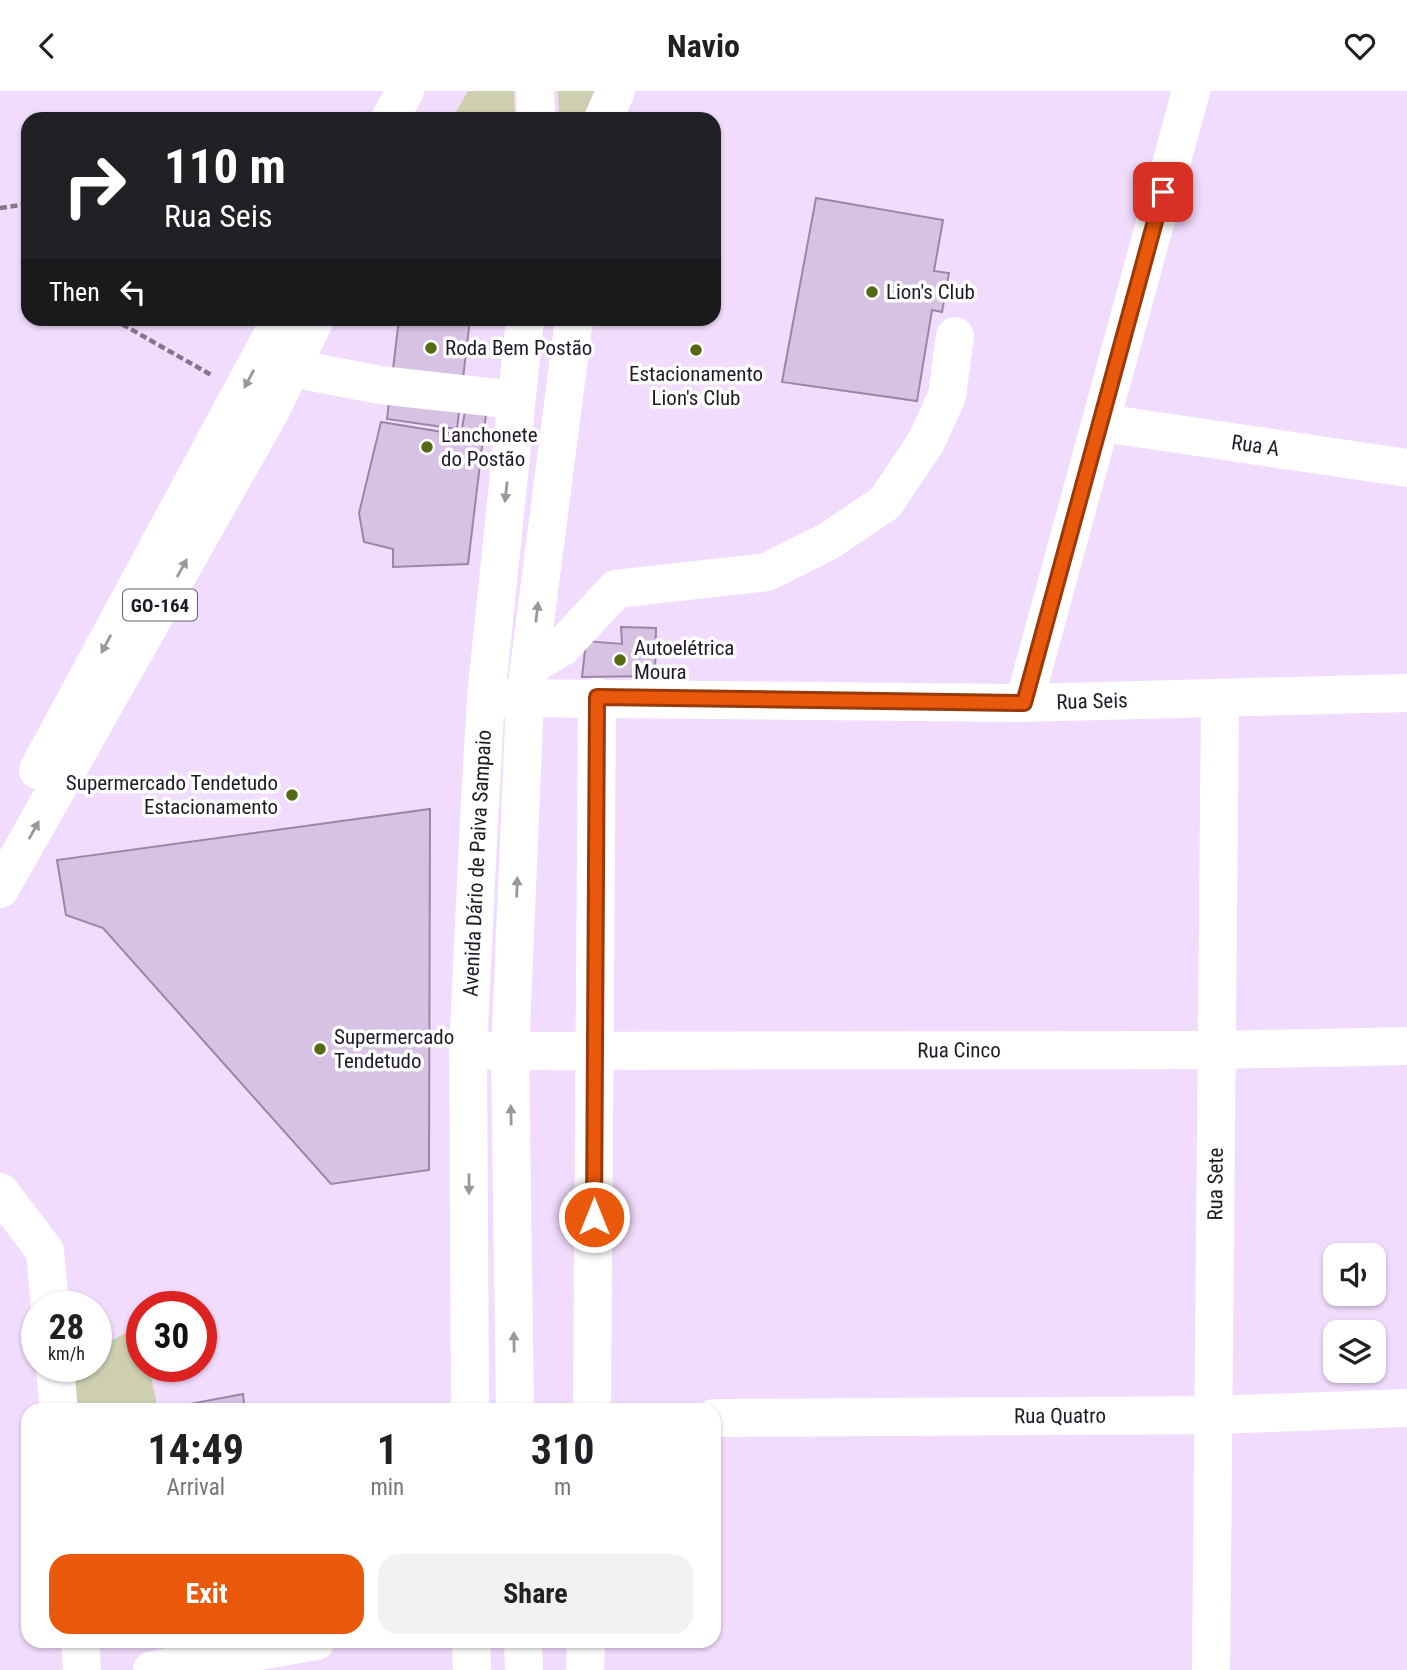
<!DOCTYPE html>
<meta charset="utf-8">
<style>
body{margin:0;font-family:"Roboto Condensed",sans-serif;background:#f2f2f2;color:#202124;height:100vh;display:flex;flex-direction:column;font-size:26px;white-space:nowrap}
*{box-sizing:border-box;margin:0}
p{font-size:23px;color:#757577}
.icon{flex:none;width:38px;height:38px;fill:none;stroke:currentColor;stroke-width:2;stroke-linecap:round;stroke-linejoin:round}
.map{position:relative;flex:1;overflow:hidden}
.panel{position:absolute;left:21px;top:1312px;width:700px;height:245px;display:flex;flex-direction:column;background:#fff;border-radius:21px;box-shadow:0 2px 5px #0004}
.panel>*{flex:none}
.banner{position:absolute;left:21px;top:21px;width:700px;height:214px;border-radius:21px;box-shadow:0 2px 5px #0004;background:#202124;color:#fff;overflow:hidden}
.controls{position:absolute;left:1323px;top:1152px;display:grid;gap:14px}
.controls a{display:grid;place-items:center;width:63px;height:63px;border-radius:14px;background:#fff;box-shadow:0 2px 5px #0004;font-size:35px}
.speed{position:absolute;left:21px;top:1200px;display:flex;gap:14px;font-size:35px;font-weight:700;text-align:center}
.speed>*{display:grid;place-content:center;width:91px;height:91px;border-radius:50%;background:#fff;box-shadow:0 2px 5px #0004;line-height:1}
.speed small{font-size:18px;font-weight:400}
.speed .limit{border:10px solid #d22;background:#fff;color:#111}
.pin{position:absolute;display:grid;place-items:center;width:60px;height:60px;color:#fff;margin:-30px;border-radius:14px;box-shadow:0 4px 10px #0006}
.me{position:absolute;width:77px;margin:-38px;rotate:0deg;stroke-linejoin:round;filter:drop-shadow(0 0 5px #0008)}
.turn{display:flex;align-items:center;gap:24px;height:147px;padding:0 28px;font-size:32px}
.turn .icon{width:91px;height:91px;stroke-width:2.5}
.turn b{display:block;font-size:49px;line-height:60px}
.then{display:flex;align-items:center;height:66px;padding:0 28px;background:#0003;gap:14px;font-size:26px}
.eta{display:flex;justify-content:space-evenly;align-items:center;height:119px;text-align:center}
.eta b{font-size:42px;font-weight:700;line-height:49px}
.button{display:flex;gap:14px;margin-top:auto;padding:14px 28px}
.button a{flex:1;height:80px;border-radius:21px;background:#ea580c;color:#fff;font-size:28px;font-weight:700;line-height:80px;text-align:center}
.button a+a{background:#f2f2f2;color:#202124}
header{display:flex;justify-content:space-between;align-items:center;height:91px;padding:0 28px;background:#fff;font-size:32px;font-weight:700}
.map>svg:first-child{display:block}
</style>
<header><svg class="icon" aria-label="back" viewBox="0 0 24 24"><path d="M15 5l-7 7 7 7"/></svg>Navio<svg class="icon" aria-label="heart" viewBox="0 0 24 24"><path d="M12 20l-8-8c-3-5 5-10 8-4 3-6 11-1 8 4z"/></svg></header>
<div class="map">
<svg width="1407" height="1579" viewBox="0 0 1407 1579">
<rect width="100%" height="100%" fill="#f2dcfd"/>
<!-- green -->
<g fill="#cdcfb0">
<path d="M468,0H514L515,28H452Z"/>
<path d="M558,0H594L583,28H559Z"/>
<path d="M140,1234L142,1276H149L158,1319H75L66,1276H96V1258Z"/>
</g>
<!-- building -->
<g fill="#d7c2e3" stroke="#9b87a5" stroke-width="2">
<path d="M816,107L943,129L934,180L949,182L942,221L932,219L917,310L782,291Z"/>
<path d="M399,228H470L457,338L387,328Z"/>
<path d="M465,320L486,323L468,473L393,476V458L364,451L359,422L381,331L461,344Z"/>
<path d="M621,536L656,537L655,585L582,586L586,550L622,553Z"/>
<path d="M430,718L429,1079L331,1093L103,837L66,824L57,769Z"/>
<path d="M243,1303L245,1320H158V1319Z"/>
</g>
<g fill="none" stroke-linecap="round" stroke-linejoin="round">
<!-- path -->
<g stroke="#84768b" stroke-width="4.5" stroke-dasharray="7 3.5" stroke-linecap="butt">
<path d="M0,117L28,113"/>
<path d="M113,228L213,285"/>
</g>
<!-- minor -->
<g stroke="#fff" stroke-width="38">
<path d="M535,0L536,28"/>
<path d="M603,28L616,0"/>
<path d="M291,277L380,294L516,309"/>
<path id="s1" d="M1103,332L1407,377"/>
<path d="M530,575L562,556L616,498L767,481L827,451L885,412L926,351L947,305L955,245"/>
<path id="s2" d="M499,607L1024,612L1407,602"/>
<path d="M1024,612L1191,0"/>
<path id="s3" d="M485,960L1217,959L1407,955"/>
<path d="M0,1101L45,1160L50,1216"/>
<path d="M55,1276L59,1320"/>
<path id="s4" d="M470,1320L468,959L479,729L486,606L525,228"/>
<path d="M515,1320L510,961L525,609L574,228"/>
<path d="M592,1320L597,606"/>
<path id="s5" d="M714,1327L1213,1324L1407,1317"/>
<path d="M80,1550L82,1579"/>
<path d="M471,1550L472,1579"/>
<path d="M523,1550L524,1579"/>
<path d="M152,1579L316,1550"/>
<path d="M585,1579L586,1550"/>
<path id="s6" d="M1211,1579L1220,608"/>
</g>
<!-- major -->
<g stroke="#fff" stroke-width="38">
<path d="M390,28L405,0"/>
<path d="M38,679L281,228"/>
<path d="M0,798L271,319L315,228"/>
</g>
</g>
<!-- one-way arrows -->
<defs><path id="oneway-solid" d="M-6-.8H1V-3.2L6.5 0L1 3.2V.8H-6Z" transform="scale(1.75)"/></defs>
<g fill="#9b989d">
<use href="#oneway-solid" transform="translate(249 288) rotate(118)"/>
<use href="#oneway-solid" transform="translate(506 401) rotate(96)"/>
<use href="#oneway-solid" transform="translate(182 477) rotate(-61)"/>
<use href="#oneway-solid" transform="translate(537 521) rotate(-83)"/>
<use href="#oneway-solid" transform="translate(106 553) rotate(118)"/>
<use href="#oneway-solid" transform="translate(34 739) rotate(-61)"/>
<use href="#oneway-solid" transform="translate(517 796) rotate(-88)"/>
<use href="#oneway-solid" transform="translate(511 1024) rotate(-91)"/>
<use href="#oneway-solid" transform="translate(469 1093) rotate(90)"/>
<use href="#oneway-solid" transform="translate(514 1251) rotate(-91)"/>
</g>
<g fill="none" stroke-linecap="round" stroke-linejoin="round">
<defs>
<path id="route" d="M594,1126L597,606L1024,612L1163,101"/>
</defs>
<!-- route casing -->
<use href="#route" stroke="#983908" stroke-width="18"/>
<!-- route -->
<use href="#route" stroke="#ea580c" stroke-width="12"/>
</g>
<!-- markers -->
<g fill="#556813" stroke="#fff" stroke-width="2.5">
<circle cx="872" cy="201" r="7"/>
<circle cx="431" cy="257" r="7"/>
<circle cx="696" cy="259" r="7"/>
<circle cx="427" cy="356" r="7"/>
<circle cx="620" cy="569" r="7"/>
<circle cx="292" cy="704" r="7"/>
<circle cx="320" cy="958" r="7"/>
</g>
<g text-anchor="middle" stroke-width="7" stroke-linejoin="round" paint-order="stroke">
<!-- shield labels -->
<rect fill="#fff" stroke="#645f66" stroke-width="2" x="123" y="498.5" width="74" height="31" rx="5"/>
<g font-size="19" font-weight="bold" fill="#211a25">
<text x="160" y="521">GO-164</text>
</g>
<!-- poi labels -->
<g font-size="21" fill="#211a25" stroke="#fff" text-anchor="start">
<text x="886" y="208">Lion's Club</text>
<text x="445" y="264">Roda Bem Postão</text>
<text x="696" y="290" text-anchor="middle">Estacionamento<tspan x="696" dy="24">Lion's Club</tspan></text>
<text x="441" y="351">Lanchonete<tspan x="441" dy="24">do Postão</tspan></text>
<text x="634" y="564">Autoelétrica<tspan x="634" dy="24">Moura</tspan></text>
<text x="278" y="699" text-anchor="end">Supermercado Tendetudo<tspan x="278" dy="24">Estacionamento</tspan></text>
<text x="334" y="953">Supermercado<tspan x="334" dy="24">Tendetudo</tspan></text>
</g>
<!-- street labels -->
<g font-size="21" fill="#211a25" stroke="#fff">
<text dy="7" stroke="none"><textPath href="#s1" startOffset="154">Rua A</textPath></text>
<text dy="7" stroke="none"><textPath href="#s2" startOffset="593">Rua Seis</textPath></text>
<text dy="7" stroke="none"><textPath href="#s4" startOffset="548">Avenida Dário de Paiva Sampaio</textPath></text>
<text dy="7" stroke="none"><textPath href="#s3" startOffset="474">Rua Cinco</textPath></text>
<text dy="7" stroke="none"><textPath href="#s6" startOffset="486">Rua Sete</textPath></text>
<text dy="7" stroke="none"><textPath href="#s5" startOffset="346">Rua Quatro</textPath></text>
</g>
</g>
</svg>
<div class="controls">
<a><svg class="icon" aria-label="sound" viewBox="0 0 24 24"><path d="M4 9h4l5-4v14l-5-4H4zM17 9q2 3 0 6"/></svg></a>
<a><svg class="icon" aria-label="layers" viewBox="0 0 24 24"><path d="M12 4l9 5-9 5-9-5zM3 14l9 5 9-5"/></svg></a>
</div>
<div class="speed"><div>28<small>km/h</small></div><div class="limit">30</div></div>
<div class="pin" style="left:1163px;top:101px;background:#d93025"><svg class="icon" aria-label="arrive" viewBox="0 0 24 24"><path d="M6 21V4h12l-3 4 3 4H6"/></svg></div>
<svg class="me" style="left:594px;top:1126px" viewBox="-20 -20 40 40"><circle r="17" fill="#ea580c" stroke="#fff" stroke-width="3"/><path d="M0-11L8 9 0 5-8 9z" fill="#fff"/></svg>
<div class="banner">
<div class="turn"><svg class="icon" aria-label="right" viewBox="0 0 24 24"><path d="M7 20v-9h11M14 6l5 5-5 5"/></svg><div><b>110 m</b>Rua Seis</div></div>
<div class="then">Then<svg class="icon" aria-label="left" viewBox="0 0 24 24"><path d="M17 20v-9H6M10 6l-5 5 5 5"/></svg></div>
</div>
<section class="panel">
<div class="eta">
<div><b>14:49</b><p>Arrival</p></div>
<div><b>1</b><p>min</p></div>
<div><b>310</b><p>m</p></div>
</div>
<div class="button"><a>Exit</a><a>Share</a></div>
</section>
</div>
